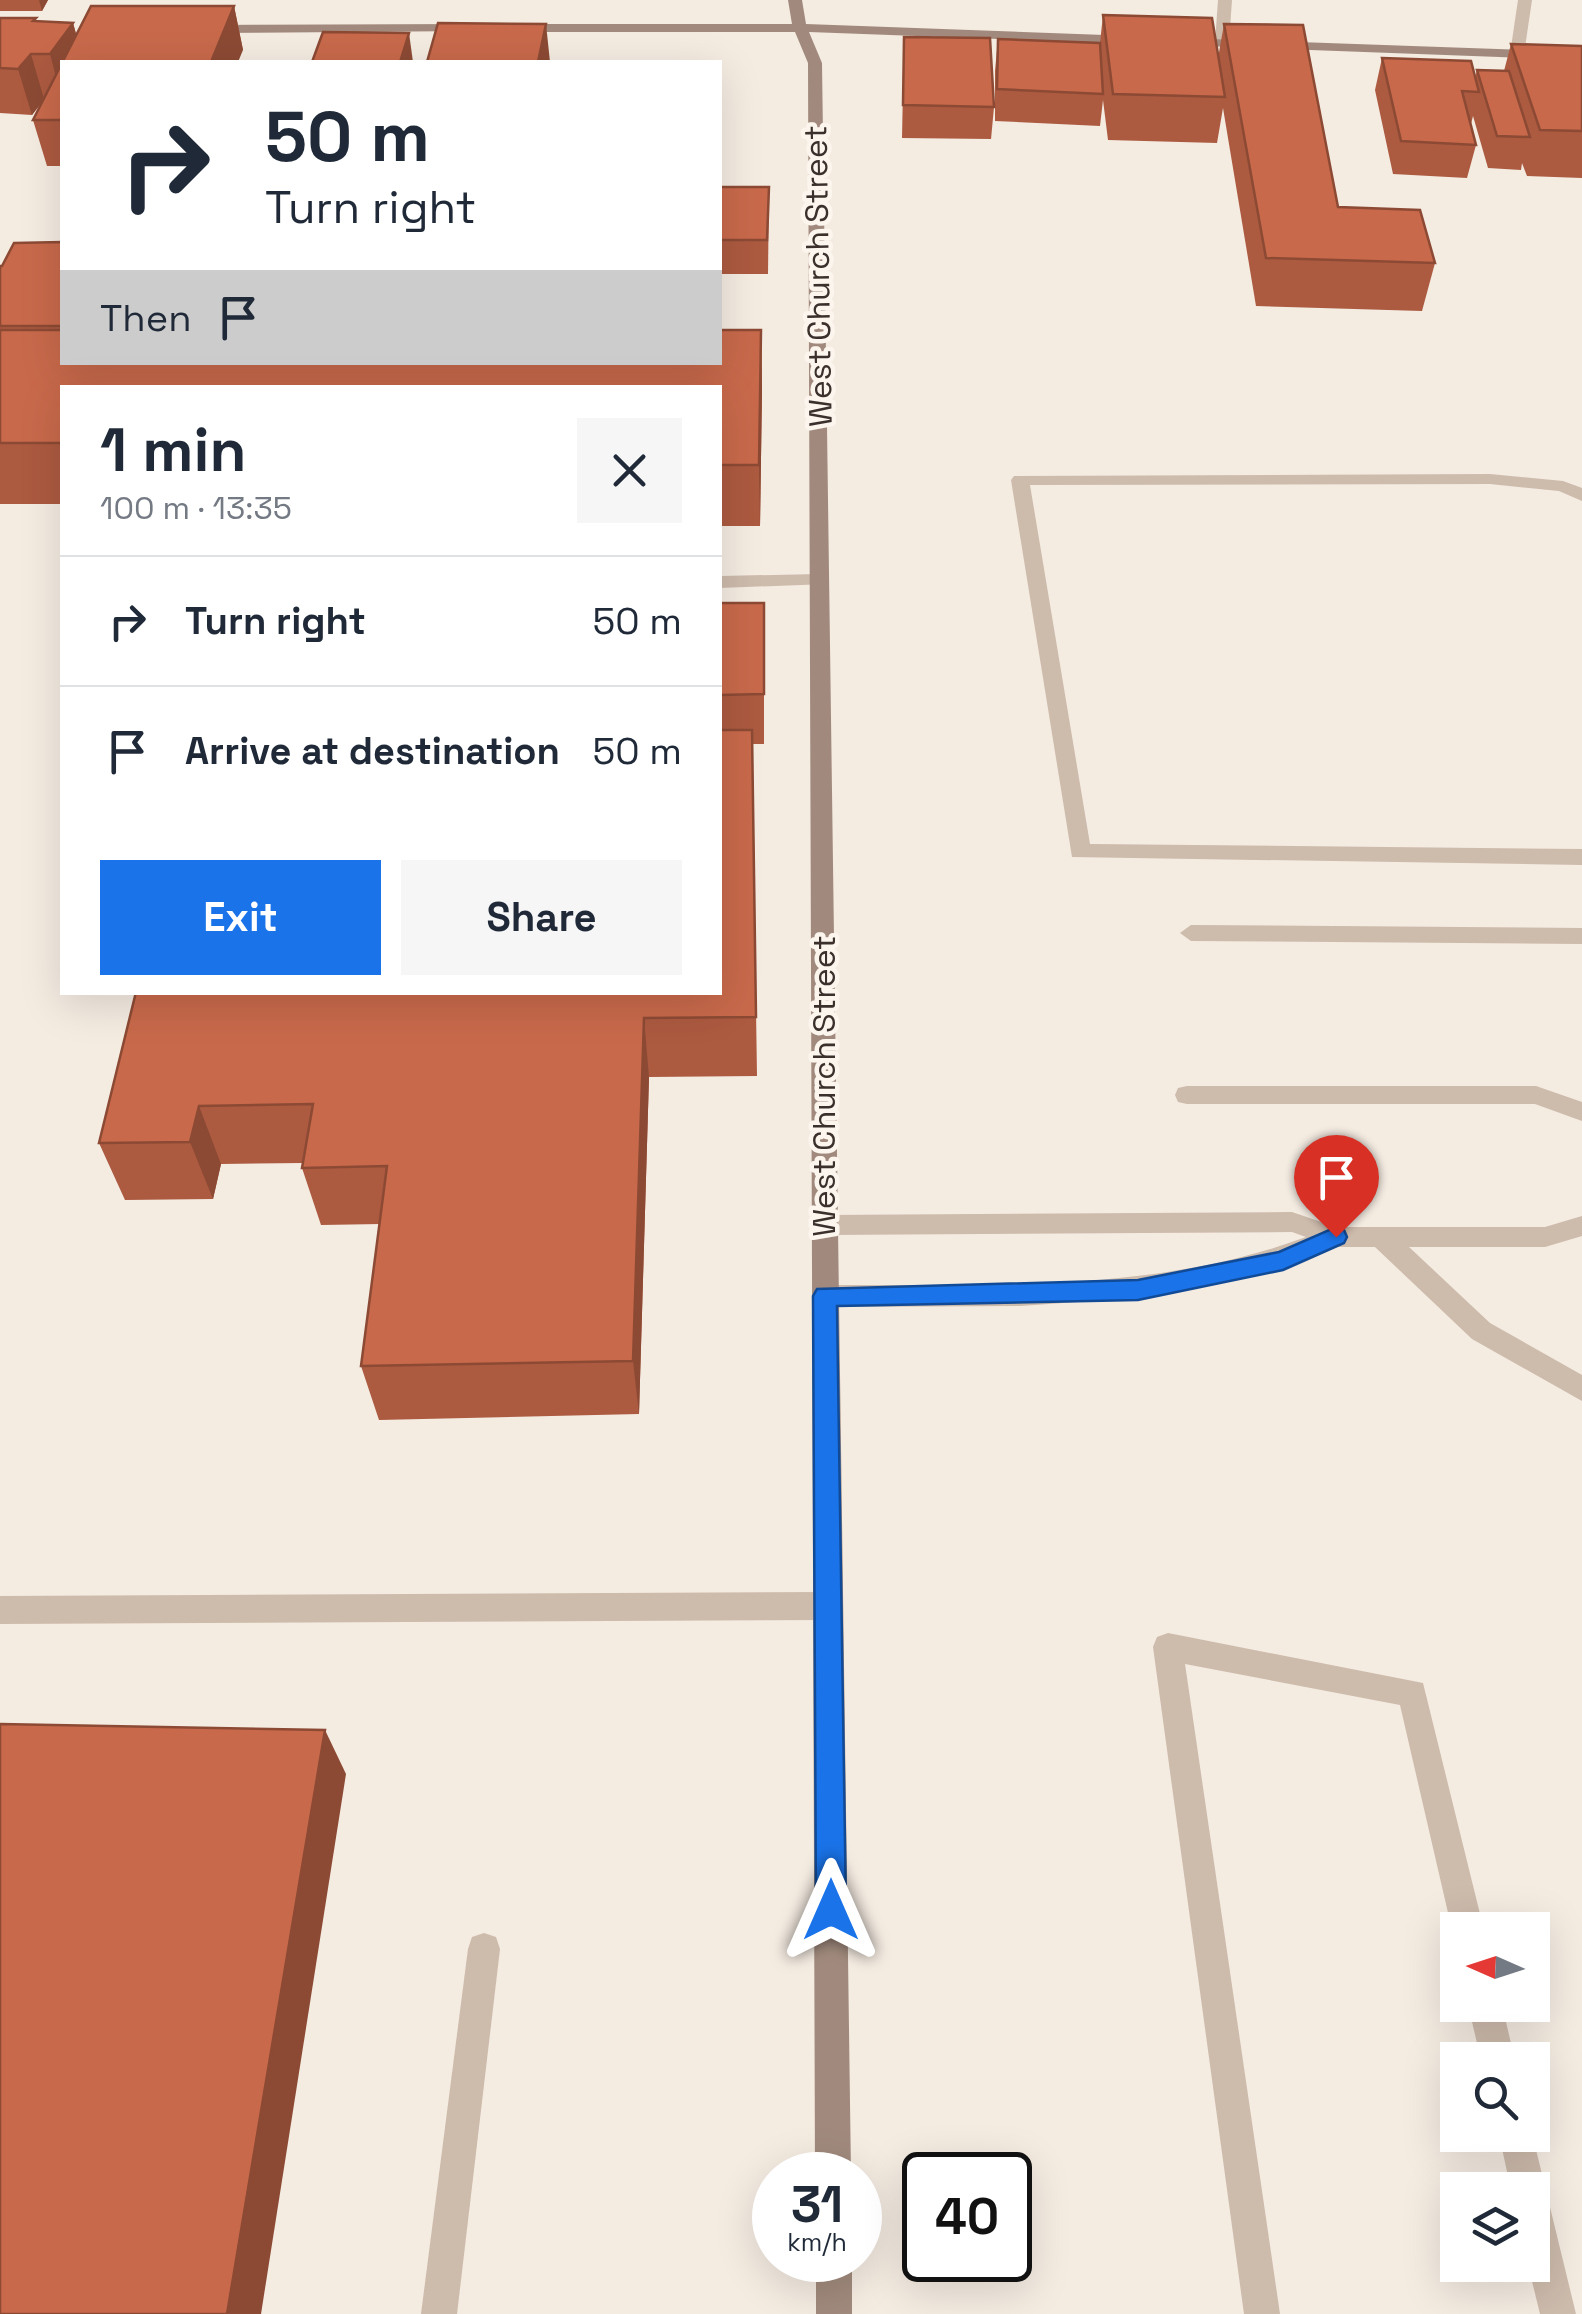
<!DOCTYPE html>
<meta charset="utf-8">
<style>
body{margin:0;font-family:"Space Grotesk",sans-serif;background:#f6f6f7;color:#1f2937;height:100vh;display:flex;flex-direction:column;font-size:38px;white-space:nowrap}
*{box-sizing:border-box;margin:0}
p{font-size:32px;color:#747a83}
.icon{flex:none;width:55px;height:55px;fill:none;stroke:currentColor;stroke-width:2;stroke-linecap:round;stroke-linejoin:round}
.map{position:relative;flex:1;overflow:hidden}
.details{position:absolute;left:60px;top:385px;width:662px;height:610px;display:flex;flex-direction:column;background:#fff;border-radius:0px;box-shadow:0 10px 40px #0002}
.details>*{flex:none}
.hud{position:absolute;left:60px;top:60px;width:662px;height:305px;border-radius:0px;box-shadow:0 10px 40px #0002;background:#fff;color:#1f2937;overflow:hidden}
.needle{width:65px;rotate:273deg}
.controls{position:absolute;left:1440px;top:1912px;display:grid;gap:20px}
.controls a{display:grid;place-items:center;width:110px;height:110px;border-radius:0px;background:#fff;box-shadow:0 10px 40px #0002;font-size:50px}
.speed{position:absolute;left:752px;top:2152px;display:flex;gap:20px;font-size:50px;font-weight:700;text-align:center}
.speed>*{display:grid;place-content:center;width:130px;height:130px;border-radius:50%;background:#fff;box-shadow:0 10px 40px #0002;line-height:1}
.speed small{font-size:25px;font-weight:400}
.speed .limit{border:5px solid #111;border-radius:15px;background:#fff;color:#111}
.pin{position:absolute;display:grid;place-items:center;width:85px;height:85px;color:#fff;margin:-102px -42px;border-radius:50% 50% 50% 0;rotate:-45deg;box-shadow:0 0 10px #0007}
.pin .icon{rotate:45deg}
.me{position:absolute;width:110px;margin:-55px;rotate:0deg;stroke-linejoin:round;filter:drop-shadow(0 0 8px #0008)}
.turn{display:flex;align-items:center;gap:35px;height:210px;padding:0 40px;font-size:45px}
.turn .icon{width:130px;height:130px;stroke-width:2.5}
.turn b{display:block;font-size:70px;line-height:85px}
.then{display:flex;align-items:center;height:95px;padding:0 40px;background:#0003;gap:20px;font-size:38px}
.round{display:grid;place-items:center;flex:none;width:105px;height:105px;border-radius:0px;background:#f6f6f7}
.overview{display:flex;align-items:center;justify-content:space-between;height:170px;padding:0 40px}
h1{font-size:60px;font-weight:700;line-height:75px}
.primary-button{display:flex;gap:20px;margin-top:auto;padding:20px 40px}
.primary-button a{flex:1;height:115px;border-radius:0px;background:#1a73e8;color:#fff;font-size:40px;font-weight:700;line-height:115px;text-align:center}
.primary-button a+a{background:#f6f6f7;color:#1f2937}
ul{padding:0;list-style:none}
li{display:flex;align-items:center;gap:30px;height:130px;padding:0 40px;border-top:2px solid #e0e1e3}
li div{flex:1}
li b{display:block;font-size:38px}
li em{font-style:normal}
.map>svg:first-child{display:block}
</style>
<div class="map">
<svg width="1582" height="2314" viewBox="0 0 1582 2314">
<rect width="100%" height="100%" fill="#f4ebe1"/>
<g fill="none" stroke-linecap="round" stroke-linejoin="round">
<!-- lane -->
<g fill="#cdbbac" fill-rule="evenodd">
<path d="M1490,474L1563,481L1582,488V501L1559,491L1490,484L1030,485L1090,844L1582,849V865L1072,857L1011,480L1014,476Z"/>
<path d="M820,574L827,576V584L720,588V576Z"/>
<path d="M1191,925L1582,928V944L1191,941L1180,933Z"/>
<path d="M1187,1086H1536L1582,1102V1121L1535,1104H1187L1178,1102L1175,1095L1178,1088Z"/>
<path d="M1292,1212L1336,1227H1545L1582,1216V1236L1545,1247H1409L1490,1323L1582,1375V1401L1472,1339L1375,1247H1337L1275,1270L1150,1297L1020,1306L825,1307L816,1304L812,1296L816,1288L825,1285C986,1284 1153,1294 1306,1237L1292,1232L825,1235L816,1232L812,1225L816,1218L825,1215Z"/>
<path d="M828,1592L838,1596L843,1606L838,1616L828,1620L0,1624V1596Z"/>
<path d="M1168,1633L1423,1683L1484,1930H1458V1942L1452,1930L1400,1705L1185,1664L1280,2314H1244L1153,1647L1157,1637Z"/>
<path d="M484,1933L496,1937L500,1949L457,2314H421L468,1949L472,1937Z"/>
<path d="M1468,2005H1502L1515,2060H1481Z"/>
<path d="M1532,2133L1576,2314H1540L1528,2265H1532V2190H1511L1499,2135Z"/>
</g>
<!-- street -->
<g fill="#cdbbac" fill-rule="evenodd">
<path d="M1218,0H1232L1229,43L1222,47L1215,43Z"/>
<path d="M1518,0H1532L1524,54L1517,58L1510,54Z"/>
</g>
<!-- secondary -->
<g fill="#a18a7d" fill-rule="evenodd">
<path d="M788,0H802L806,24L1132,36L1139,40L1132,44L809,32L822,63L851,2175H815L808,63L795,32H513L506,28L513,24H792Z"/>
<path d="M468,24L473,25V31L208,33L201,29L208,25Z"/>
<path d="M1182,38L1582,52V60L1177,45V39Z"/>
<rect x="816" y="2260" width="36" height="54"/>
</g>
</g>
<!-- wall -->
<g fill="#ac5a40">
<path d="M0,0H48L42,11H0Z"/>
<path d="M234,6L243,50L62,62V166H47L33,120L43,101L32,115L0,113V18L73,23L76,34Z"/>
<path d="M1103,15L1218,58L1224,24L1338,207L1435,263L1422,311L1256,306L1223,108L1217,143L1108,140L1103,100L1100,126L995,121V71L998,39L1100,43Z"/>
<path d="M904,37L994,107L991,139L902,138Z"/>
<path d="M1511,44L1582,46V178L1527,176L1522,163L1521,170L1488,168L1473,116L1471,124L1476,145L1467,178L1393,174L1375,90L1382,58L1475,78L1477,70L1504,71Z"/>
<path d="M720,187H769L768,274H720Z"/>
<path d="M62,242V362H720V330H761L762,390L760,526H720V388H62V504H0V266H2L14,243Z"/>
<path d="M720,603H764V744H752L757,1076L649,1077L639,1414L379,1420L361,1366L380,1224L321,1225L302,1168L303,1163L221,1164L213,1199L125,1200L99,1143L136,992H720Z"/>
</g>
<!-- shaded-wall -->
<g fill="#8c4a34">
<path d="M39,0H48L42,11Z"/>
<path d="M234,6L243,50L238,62H211Z"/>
<path d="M73,23L84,62L62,100L50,54Z"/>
<path d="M546,24L550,62H538Z"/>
<path d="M409,33L413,62H400Z"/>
<path d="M31,54L44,99L32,115L18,69Z"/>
<path d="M761,330L762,390L760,526L759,465Z"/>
<path d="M644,1018L649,1077L639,1414L633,1361Z"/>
<path d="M199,1106L221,1164L213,1199L190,1142Z"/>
<path d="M325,1730L346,1774L261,2314H227Z"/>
</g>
<!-- building -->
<g fill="#c8694b" stroke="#8c4a34" stroke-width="2.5">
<path d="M91,6H234L211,62H62V120H33Z"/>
<path d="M1103,15L1212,18L1225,97L1113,94Z"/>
<path d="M0,18H36L33,21L73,23L50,54H31L18,69L0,68Z"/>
<path d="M438,23L546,24L538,62H427Z"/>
<path d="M1224,24L1303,25L1338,207L1420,210L1435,263L1266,258Z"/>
<path d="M323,32L409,33L400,62H312Z"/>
<path d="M904,37L990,38L994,107L903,105Z"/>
<path d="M998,39L1100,43L1103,94L997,89Z"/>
<path d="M1511,44L1582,46V131L1540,130Z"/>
<path d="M1382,58L1471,61L1479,92L1462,91L1476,145L1401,141Z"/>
<path d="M1477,70L1509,71L1530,137L1497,136Z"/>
<path d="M720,187H769L767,240H720Z"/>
<path d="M62,242V326H0V266H2L14,243Z"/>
<path d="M0,330H62V362H720V330H761L759,465H720V388H62V443H0Z"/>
<path d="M720,603H764V694L720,695Z"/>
<path d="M720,730H752L756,1017L644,1018L633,1361L361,1366L387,1166L302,1168L313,1104L199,1106L190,1142L99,1143L136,992H720Z"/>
<path d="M0,1724L325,1730L227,2314H0Z"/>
</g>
<!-- route -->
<path fill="#1a73e8" stroke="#114b97" stroke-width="2.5" d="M1336,1227L1344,1230L1347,1237L1344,1243L1283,1270L1138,1300L837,1306L846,1910L841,1920L831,1924L820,1920L816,1910L813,1296L817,1289L1138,1280L1279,1252Z"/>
<g text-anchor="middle" stroke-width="9" stroke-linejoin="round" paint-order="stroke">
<!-- street labels -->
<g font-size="32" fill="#3b302b" stroke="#fbf5ee">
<text transform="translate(818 276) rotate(-91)" y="11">West Church Street</text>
<text transform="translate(824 1086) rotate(-90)" y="11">West Church Street</text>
</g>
</g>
</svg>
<div class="controls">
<a><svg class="needle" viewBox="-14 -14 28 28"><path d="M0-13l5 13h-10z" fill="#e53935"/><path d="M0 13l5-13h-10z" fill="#747a83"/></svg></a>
<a><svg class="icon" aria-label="search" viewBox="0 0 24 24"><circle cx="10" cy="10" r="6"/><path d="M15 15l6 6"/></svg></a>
<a><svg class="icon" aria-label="layers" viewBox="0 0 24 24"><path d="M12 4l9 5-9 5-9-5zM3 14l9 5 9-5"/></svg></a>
</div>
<div class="speed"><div>31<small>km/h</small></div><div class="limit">40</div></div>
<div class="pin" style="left:1336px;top:1237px;background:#d93025"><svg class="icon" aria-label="arrive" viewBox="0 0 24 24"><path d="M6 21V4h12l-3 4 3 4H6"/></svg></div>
<svg class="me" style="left:831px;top:1910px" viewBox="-20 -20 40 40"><path d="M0-17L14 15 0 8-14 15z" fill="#1a73e8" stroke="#fff" stroke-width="4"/></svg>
<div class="hud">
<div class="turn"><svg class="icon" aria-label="right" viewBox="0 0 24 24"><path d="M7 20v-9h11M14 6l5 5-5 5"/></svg><div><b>50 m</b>Turn right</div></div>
<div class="then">Then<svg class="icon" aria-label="arrive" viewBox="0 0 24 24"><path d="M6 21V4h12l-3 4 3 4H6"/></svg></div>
</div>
<section class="details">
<div class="overview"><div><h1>1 min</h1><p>100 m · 13:35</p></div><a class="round"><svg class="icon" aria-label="close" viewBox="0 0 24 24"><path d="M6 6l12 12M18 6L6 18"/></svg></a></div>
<ul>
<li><svg class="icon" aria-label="right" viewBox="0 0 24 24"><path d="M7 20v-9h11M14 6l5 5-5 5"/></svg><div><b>Turn right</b></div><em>50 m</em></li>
<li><svg class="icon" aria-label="arrive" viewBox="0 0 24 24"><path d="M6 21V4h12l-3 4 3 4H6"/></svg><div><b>Arrive at destination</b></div><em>50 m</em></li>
</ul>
<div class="primary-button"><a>Exit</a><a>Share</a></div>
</section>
</div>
